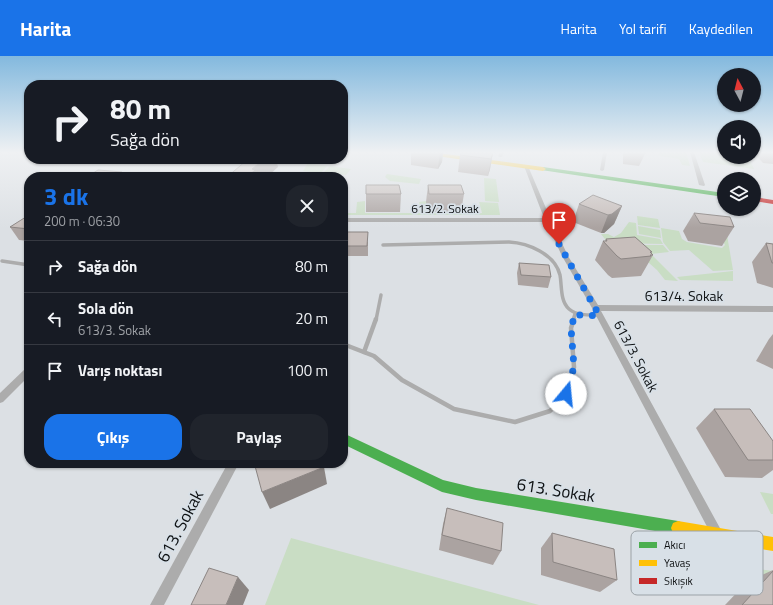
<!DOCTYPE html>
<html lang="tr">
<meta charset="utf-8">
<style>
body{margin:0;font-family:"Titillium Web",sans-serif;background:#20242c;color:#f1f3f6;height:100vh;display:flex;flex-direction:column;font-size:15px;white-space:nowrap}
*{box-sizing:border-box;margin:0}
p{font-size:13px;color:#9ea1a6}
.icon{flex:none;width:22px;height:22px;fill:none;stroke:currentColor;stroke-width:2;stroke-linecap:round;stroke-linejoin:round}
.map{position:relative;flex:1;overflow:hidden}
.details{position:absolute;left:24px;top:116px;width:324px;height:296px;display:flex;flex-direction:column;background:#171b24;border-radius:16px;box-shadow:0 1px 3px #0004}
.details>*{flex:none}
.guide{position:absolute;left:24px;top:24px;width:324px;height:84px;border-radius:16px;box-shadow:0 1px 3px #0004;background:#171b24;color:#f1f3f6;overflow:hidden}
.needle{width:26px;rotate:353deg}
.tools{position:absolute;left:717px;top:12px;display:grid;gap:8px}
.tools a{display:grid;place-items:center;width:44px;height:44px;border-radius:50%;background:#171b24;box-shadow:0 1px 3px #0004;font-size:20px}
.pin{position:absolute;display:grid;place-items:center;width:34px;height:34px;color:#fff;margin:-41px -17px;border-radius:50% 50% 50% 0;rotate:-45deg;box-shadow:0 0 4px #0007}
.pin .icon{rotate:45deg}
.me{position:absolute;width:44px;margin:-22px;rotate:17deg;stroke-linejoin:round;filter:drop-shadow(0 0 3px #0008)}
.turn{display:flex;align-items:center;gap:14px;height:84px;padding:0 20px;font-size:18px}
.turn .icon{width:52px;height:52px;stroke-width:2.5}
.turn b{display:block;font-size:28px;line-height:34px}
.round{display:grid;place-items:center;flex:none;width:42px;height:42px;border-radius:16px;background:#20242c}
.headline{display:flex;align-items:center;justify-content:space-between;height:68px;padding:0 20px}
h1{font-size:24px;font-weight:700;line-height:30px;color:#1a73e8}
.primary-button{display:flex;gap:8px;margin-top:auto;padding:8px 20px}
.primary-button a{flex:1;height:46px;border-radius:16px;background:#1a73e8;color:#fff;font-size:16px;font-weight:700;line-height:46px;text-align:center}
.primary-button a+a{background:#20242c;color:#f1f3f6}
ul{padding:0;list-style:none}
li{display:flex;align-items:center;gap:12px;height:52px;padding:0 20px;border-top:1px solid #363941}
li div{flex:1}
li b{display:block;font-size:15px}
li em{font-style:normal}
header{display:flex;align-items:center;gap:24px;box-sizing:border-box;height:56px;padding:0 20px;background:#1a73e8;color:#fff}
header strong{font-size:19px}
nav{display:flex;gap:22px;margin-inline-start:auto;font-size:14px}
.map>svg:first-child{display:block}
</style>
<header>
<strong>Harita</strong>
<nav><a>Harita</a><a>Yol tarifi</a><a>Kaydedilen</a></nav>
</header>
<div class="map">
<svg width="773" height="549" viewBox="0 0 773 549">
<rect width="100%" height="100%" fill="#dce0e4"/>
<!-- green -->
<g fill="#c9ddc4">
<path d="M658,96H686L690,110L682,109L679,103L660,100Z"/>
<path d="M699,96H724V101H748L754,113L703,106Z"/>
<path d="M308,107L327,110L321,117L303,115Z"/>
<path d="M330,110L351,113L346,119L324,116Z"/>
<path d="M387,118L421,123L419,128L390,125L385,121Z"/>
<path d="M484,122L496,123L499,146L485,145Z"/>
<path d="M365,145V157H420L419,146L426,145L427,157H482L479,146L498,147L500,159H343V157H356L357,146Z"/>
<path d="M637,160L658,163L660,172L638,169Z"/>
<path d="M629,166L636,167L637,179L660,183L663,188L608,187L601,178H608L614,181L621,177Z"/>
<path d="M638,170L660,174L661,182L639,178Z"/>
<path d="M661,172L679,175L682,183L687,186L722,192L725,189L720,179H727L733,214L713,215L689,194L670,195L663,186Z"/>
<path d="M609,189H663L669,196L651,198L678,225L665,224L657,214L640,199Z"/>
<path d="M733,215V225L680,224L677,221Z"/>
<path d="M760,436L773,438V458H771Z"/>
<path d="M291,482L539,549H265Z"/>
<path d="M738,510L773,515V544Z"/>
</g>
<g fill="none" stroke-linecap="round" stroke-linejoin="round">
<!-- lane-far1 -->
<g stroke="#acacac" stroke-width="3.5">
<path d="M383,189L509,186C528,187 555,198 560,219C562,230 560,245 569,253C577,260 590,259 599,259"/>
<path d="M2,205L29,209"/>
<path d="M376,264L381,239"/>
<path d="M573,264L575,258"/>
</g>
<!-- lane -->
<g stroke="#acacac" stroke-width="4.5">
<path d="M343,288L374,300L402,324L454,353L515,366L550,355L566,338L574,311L571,272L574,263"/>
<path d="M364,296L376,263"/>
</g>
<!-- street -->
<g fill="#acacac" fill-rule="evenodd">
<path d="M500,96H504L502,101H500L498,100Z"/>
<path d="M603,96H607L604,114L602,115L600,114Z"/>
<path d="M690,96H694L705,129L704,130L699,129Z"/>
<path d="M524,109L528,110L551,164L568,200L598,249L773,250V256L601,255L721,474L723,478L721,482L717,484L713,482L592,252L562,200L546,166H343V162H544L524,110Z"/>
<path d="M29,311V320L3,346L0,347V337L26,312Z"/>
<path d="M228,407H239L164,549H150Z"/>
</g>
<!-- fast -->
<g fill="#4caf50" fill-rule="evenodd">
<path d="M543,111L724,137V141L541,114L540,113Z"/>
<path d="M343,377L443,424L476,432L678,465L683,467L685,472L683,477L678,479L476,444L442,436L343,388Z"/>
</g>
<!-- slow -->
<g fill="#ffc107" fill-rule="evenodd">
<path d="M419,96H430L543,111L546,113L543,115L422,98Z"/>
<path d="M678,465L773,481V495L678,479L673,477L671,472L673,467Z"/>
</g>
<!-- jam -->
<path fill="#c62828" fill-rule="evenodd" d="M754,141L773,144V148L754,145Z"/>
</g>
<!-- wall -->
<g fill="#aba3a1">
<path d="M411,96H443L442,106L438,113L411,109Z"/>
<path d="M493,96L490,113L488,120L458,116L460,99Z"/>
<path d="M623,96H646L639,110L623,108Z"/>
<path d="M758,96H773V108L763,107L756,99Z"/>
<path d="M428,129L464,138L461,156H428L426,146Z"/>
<path d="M366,138H401L400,156H366Z"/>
<path d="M579,148L622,150L614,168L604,177H601L573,166Z"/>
<path d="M694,157L734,171L722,190L688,185L683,175Z"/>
<path d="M29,159V185L19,184L10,171Z"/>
<path d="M343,176L368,186V200H343Z"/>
<path d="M606,183L652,196L651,197L653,199L641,220L612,222L608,219L595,204L603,185H605Z"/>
<path d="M766,187L773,188V232L757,227L752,206Z"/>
<path d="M519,207L551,221L548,232L518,229L517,217Z"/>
<path d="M773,278V313L756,305L769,283Z"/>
<path d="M714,353L773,385V414L762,422L725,421L696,372Z"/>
<path d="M447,452L501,495L493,509L439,494L443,468Z"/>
<path d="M552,477L617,524L600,536L541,519V492Z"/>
<path d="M773,514V549H725L747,526Z"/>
</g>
<!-- shaded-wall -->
<g fill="#8b8583">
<path d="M440,96H443L442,106L438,113Z"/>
<path d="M493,96L490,113L488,120L491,103Z"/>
<path d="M264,103H276L278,111L267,121H247L252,113Z"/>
<path d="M122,116L125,121H116Z"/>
<path d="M622,150L614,168L604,177H601L608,159Z"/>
<path d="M324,411L327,428L270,453L262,436Z"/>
<path d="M238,521L249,534L243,549H226Z"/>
</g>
<!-- building -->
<g fill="#c7bebb" stroke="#8b8583">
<path d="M462,96H493L491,103L460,99Z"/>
<path d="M246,103H264L252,113L255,114L247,121H227L247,104H245Z"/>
<path d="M98,114L122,116L116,121H87Z"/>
<path d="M366,129H399L401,138H366Z"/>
<path d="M428,129H461L464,138H429Z"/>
<path d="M593,139L622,150L612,158L608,159L579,148Z"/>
<path d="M694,157L730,161L734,171L700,167Z"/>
<path d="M29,159V173L10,171Z"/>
<path d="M343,176H368L367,190H343Z"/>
<path d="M635,181L652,196H650L653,199H650L651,200L621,203L617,200L603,185H607L606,183Z"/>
<path d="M766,187L773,188V207H772Z"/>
<path d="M519,207L549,209L551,221L521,219Z"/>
<path d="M714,353H750L773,385V404H748Z"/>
<path d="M263,407H322L324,411L262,436L255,410Z"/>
<path d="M447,452L503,467L501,495L442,479Z"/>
<path d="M552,477L614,493L617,524L553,506Z"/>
<path d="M209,512L238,521L226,549H191Z"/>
<path d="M773,515V549H742Z"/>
</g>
<!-- sky -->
<linearGradient id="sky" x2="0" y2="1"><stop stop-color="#83b9de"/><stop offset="0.56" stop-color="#eff1f3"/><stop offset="1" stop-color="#eff1f3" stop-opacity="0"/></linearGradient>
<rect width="773" height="172" fill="url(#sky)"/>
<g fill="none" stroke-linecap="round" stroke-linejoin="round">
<!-- route -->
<path stroke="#1a73e8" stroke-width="7" stroke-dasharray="0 12.6" d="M559,188L599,259L586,260L575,258L571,272L574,311L566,338"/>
</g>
<g text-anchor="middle" stroke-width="3.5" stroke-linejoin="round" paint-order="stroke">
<!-- far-street labels -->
<g font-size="12" fill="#0e1113" stroke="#d8e0e7">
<text x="445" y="157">613/2. Sokak</text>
</g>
<!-- street labels -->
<g font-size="14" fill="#0e1113" stroke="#d8e0e7">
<text x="684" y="245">613/4. Sokak</text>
<text transform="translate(636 300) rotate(62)" y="5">613/3. Sokak</text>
</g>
<!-- near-street labels -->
<g font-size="17" fill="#0e1113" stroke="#d8e0e7">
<text transform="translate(556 434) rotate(9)" y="6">613. Sokak</text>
<text transform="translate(180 470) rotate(-62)" y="6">613. Sokak</text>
</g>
</g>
<!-- legend -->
<rect x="631" y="475" width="132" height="64" rx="6" fill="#d8e0e7" stroke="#9ba2a7" stroke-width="1"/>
<rect x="639" y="486" width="18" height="6" fill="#4caf50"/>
<rect x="639" y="504" width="18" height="6" fill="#ffc107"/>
<rect x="639" y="522" width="18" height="6" fill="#c62828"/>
<g font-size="11" fill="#0e1113">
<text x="664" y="493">Akıcı</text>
<text x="664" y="511">Yavaş</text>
<text x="664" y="529">Sıkışık</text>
</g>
</svg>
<div class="tools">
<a><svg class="needle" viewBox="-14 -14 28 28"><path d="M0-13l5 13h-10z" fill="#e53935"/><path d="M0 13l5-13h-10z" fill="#9ea1a6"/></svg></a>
<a><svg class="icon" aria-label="sound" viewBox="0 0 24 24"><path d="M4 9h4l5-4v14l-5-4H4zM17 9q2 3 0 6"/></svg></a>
<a><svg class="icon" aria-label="layers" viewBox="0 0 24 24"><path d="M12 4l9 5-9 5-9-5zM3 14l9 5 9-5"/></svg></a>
</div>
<div class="pin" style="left:559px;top:188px;background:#d93025"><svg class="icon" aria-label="arrive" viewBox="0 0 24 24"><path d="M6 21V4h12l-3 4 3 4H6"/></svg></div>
<svg class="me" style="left:566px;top:338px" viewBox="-20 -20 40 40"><circle r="19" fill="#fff"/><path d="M0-13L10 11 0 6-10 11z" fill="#1a73e8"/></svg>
<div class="guide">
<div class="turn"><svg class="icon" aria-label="right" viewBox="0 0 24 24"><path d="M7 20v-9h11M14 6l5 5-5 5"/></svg><div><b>80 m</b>Sağa dön</div></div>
</div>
<section class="details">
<div class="headline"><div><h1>3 dk</h1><p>200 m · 06:30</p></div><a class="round"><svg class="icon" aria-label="close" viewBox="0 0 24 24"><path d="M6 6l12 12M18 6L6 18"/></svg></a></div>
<ul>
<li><svg class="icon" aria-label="right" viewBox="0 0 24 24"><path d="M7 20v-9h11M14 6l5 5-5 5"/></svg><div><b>Sağa dön</b></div><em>80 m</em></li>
<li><svg class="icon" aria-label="left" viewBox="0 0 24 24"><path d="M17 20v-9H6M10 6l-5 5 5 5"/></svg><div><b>Sola dön</b><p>613/3. Sokak</p></div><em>20 m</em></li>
<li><svg class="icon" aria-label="arrive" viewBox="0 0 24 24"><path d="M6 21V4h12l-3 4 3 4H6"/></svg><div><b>Varış noktası</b></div><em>100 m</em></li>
</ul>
<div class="primary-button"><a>Çıkış</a><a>Paylaş</a></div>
</section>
</div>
